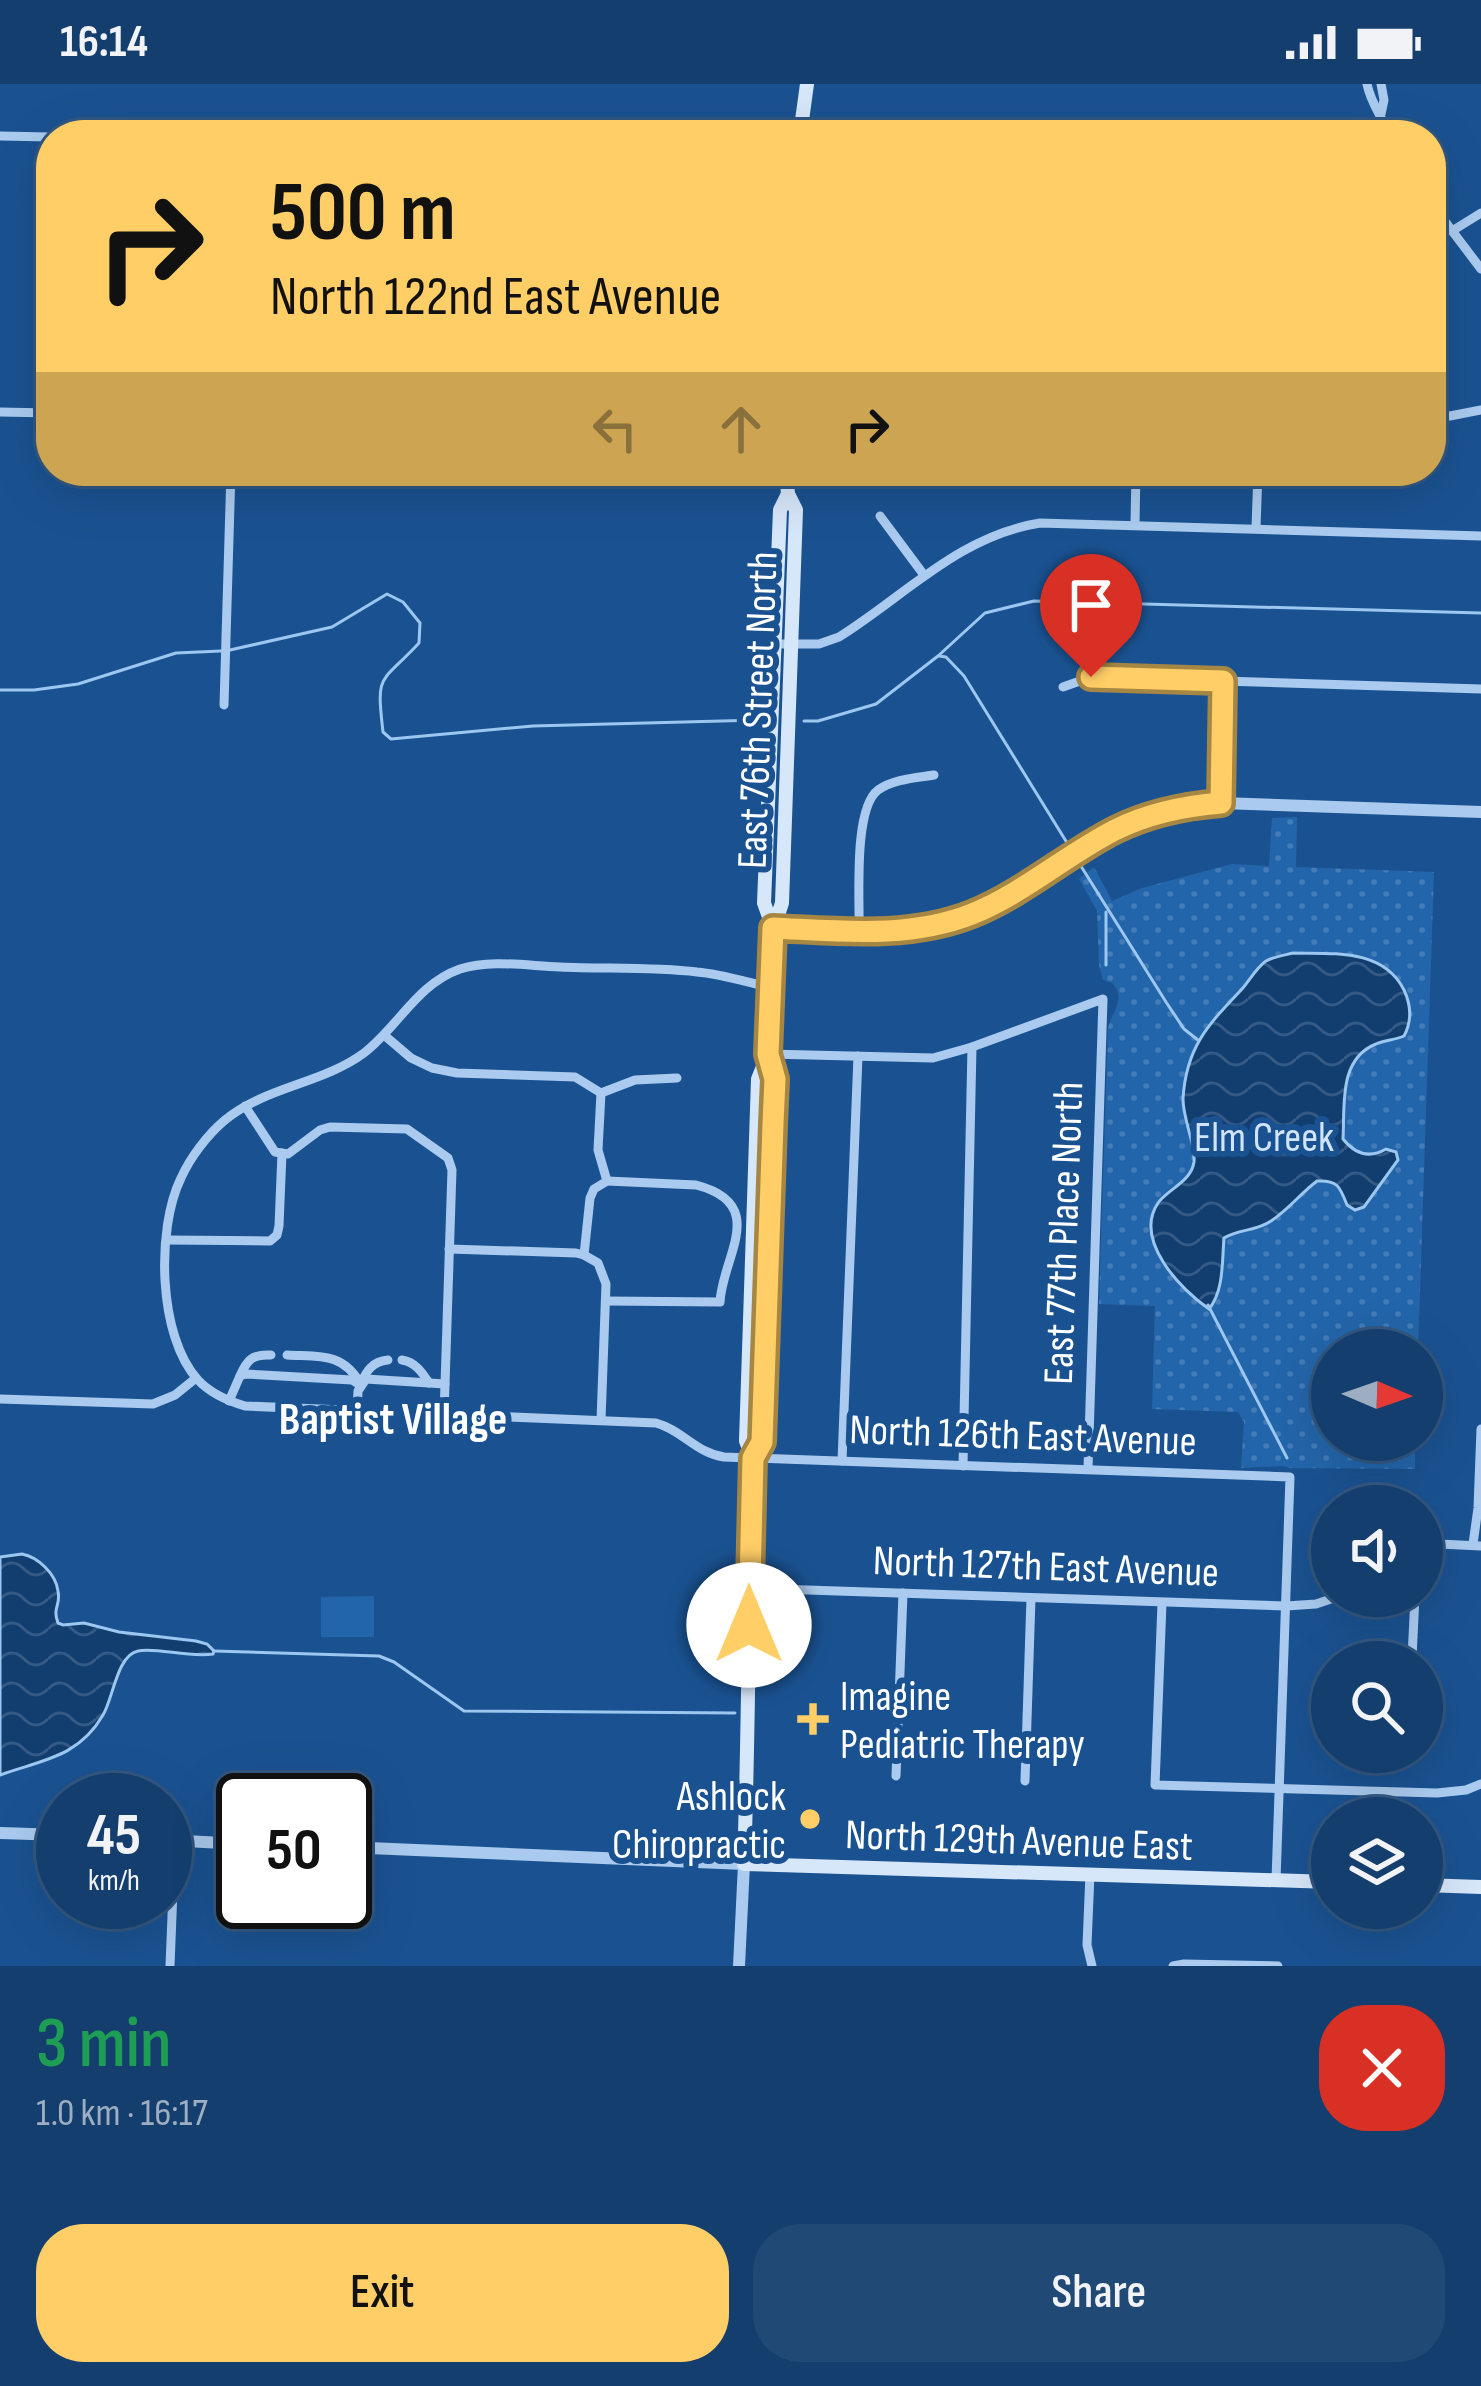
<!DOCTYPE html>
<meta charset="utf-8">
<style>
body{margin:0;font-family:"Sofia Sans Condensed",sans-serif;background:#214975;color:#f1f3f6;height:100vh;display:flex;flex-direction:column;font-size:45px;white-space:nowrap}
*{box-sizing:border-box;margin:0}
p{font-size:39px;color:#9daec2}
.icon{flex:none;width:66px;height:66px;fill:none;stroke:currentColor;stroke-width:2;stroke-linecap:round;stroke-linejoin:round}
.map{position:relative;height:1882px;overflow:hidden}
.panel{display:flex;flex-direction:column;background:#143e6d;flex:1}
.panel>*{flex:none}
.banner{position:absolute;left:36px;top:36px;width:1410px;height:366px;border-radius:48px;box-shadow:0 12px 48px #0002,0 0 0 3px #335780;background:#ffce67;color:#111;overflow:hidden}
.needle{width:78px;rotate:92deg}
.fabs{position:absolute;left:1311px;top:1245px;display:grid;gap:24px}
.fabs a{display:grid;place-items:center;width:132px;height:132px;border-radius:50%;background:#143e6d;box-shadow:0 12px 48px #0002,0 0 0 3px #335780;font-size:60px}
.speed{position:absolute;left:36px;top:1689px;display:flex;gap:24px;font-size:60px;font-weight:700;text-align:center}
.speed>*{display:grid;place-content:center;width:156px;height:156px;border-radius:50%;background:#143e6d;box-shadow:0 12px 48px #0002,0 0 0 3px #335780;line-height:1}
.speed small{font-size:30px;font-weight:400}
.speed .limit{border:6px solid #111;border-radius:18px;background:#fff;color:#111}
.pin{position:absolute;display:grid;place-items:center;width:102px;height:102px;color:#fff;margin:-123px -51px;border-radius:50% 50% 50% 0;rotate:-45deg;box-shadow:0 0 12px #0007}
.pin .icon{rotate:45deg}
.me{position:absolute;width:132px;margin:-66px;rotate:0deg;stroke-linejoin:round;filter:drop-shadow(0 0 9px #0008)}
.turn{display:flex;align-items:center;gap:42px;height:252px;padding:0 36px;font-size:54px}
.turn .icon{width:156px;height:156px;stroke-width:2.5}
.turn b{display:block;font-size:84px;line-height:102px}
.lanes{display:flex;align-items:center;height:114px;padding:0 36px;background:#0003;justify-content:center;gap:60px;direction:ltr}
.lanes .off{opacity:.35}
.round{display:grid;place-items:center;flex:none;width:126px;height:126px;border-radius:48px;background:#214975}
.headline{display:flex;align-items:center;justify-content:space-between;height:204px;padding:0 36px}
h1{font-size:72px;font-weight:600;line-height:90px;color:#1e9e55}
.button{display:flex;gap:24px;margin-top:auto;padding:24px 36px}
.button a{flex:1;height:138px;border-radius:48px;background:#ffce67;color:#111;font-size:48px;font-weight:600;line-height:138px;text-align:center}
.button a+a{background:#214975;color:#f1f3f6}
.status{display:flex;justify-content:space-between;align-items:center;height:84px;padding:0 60px;background:#143e6d;direction:ltr}
.status svg{height:33px;fill:currentColor}
.map>svg:first-child{display:block}
</style>
<div class="status"><b>16:14</b><svg viewBox="0 0 49 12"><path d="M0 12V9h3v3zM5 12V6h3v6zM10 12V3h3v9zM15 12V0h3v12zM26 1h20v11H26zM47 4h2v5h-2z"/></svg></div>
<div class="map">
<svg width="1481" height="1882" viewBox="0 0 1481 1882">
<defs>
<pattern id="grass-dots" width="8" height="8" patternUnits="userSpaceOnUse" patternTransform="scale(3)"><rect width="8" height="8" fill="#2365aa"/><path d="M2 2h.1M6 6h.1" fill="none" stroke="#447cb7" stroke-width="1.8" stroke-linecap="round"/></pattern>
<pattern id="water-waves" width="16" height="10" patternUnits="userSpaceOnUse" patternTransform="scale(3)"><rect width="16" height="10" fill="#113d6f"/><path d="M0 5q4-4 8 0t8 0" fill="none" stroke="#355a85"/></pattern>
</defs>
<rect width="100%" height="100%" fill="#1a5291"/>
<!-- grass -->
<path fill="url(#grass-dots)" d="M1297,733L1296,783L1434,788L1418,1266H1332V1356H1415V1385L1290,1384L1283,1382L1241,1384L1244,1338L1238,1328L1152,1325L1155,1222L1099,1220L1108,944C1112,927 1127,914 1112,899L1103,896L1099,881L1097,827L1079,795L1094,783L1112,817L1142,804L1232,780L1269,782L1272,734Z"/>
<!-- pitch -->
<path fill="#2365aa" d="M374,1512V1553H321V1513Z"/>
<!-- water -->
<g fill="url(#water-waves)" stroke="#9cc7f1" stroke-width="3">
<path d="M1293,869C1332,870 1383,864 1404,906C1411,921 1412,937 1404,952C1395,956 1385,956 1376,960C1338,975 1345,1022 1343,1055C1355,1070 1369,1075 1386,1065L1396,1068L1398,1076L1364,1123L1355,1126L1347,1121C1340,1103 1338,1096 1317,1097C1301,1109 1288,1126 1271,1137C1257,1147 1239,1145 1224,1154C1222,1177 1224,1207 1209,1225C1181,1206 1133,1156 1158,1119C1168,1105 1191,1098 1194,1078C1196,1061 1183,1036 1183,1015C1186,963 1208,941 1242,905C1249,897 1257,883 1266,877C1273,873 1285,871 1293,869Z"/>
<path d="M22,1470C38,1473 56,1490 58,1507C61,1522 52,1523 58,1539L63,1541L84,1539L119,1548L196,1557L207,1560L214,1567L213,1570C189,1574 156,1563 138,1567C117,1571 113,1615 103,1631C78,1674 41,1676 0,1691V1473Z"/>
</g>
<g fill="none" stroke-linecap="round" stroke-linejoin="round">
<!-- stream -->
<g stroke="#9cc7f1" stroke-width="3">
<path d="M230,566L332,543L387,510L403,518L420,539L419,559C380,601 376,587 383,648L391,655L533,642L759,636"/>
<path d="M939,572L946,573L964,592L1069,762"/>
<path d="M0,606H34L78,600L176,569L221,567"/>
<path d="M804,637H818L876,620L938,572L985,529L1034,517L1481,529"/>
<path d="M1079,779L1166,918L1184,945L1198,956"/>
<path d="M1106,881V828"/>
<path d="M1208,1221L1287,1374"/>
<path d="M214,1567L379,1572L394,1578L464,1627L735,1629"/>
</g>
<!-- minor -->
<g stroke="#aacbef" stroke-width="9">
<path d="M1367,0C1371,20 1382,32 1389,51"/>
<path d="M1381,0L1384,16L1381,30"/>
<path d="M0,52L51,53"/>
<path d="M1431,119L1481,185"/>
<path d="M1452,147L1481,129"/>
<path d="M0,328L51,329"/>
<path d="M1431,331L1450,332L1481,326"/>
<path d="M880,432L924,491"/>
<path d="M1135,440L1136,387"/>
<path d="M1256,444L1258,387"/>
<path d="M774,560H819L839,553C906,511 959,452 1040,439L1481,452"/>
<path d="M1063,603L1091,593L1481,605"/>
<path d="M224,621L231,387"/>
<path d="M1221,719L1223,597"/>
<path d="M859,847C860,816 853,725 878,706C894,695 915,694 934,691"/>
<path d="M769,903C746,898 721,890 697,888C652,883 606,885 560,883C528,882 491,875 460,885C417,900 398,943 364,969C322,1000 267,1002 225,1036C207,1051 190,1074 181,1094C156,1145 158,1253 198,1296C210,1309 228,1317 245,1322L656,1339C682,1346 696,1369 724,1373L1290,1393L1276,1796"/>
<path d="M384,951L411,974L432,984L457,989L575,993L601,1009L635,996L677,994"/>
<path d="M768,970L933,974L972,963L1103,915L1088,1385"/>
<path d="M245,1022L275,1068L288,1070L320,1046L330,1043L407,1045L448,1074L452,1086L444,1331"/>
<path d="M167,1156L270,1157L277,1151L279,1142L282,1069"/>
<path d="M449,1165L576,1169L584,1171"/>
<path d="M606,1217L720,1218C722,1173 770,1120 696,1101L607,1097"/>
<path d="M287,1271C319,1273 342,1268 360,1299"/>
<path d="M402,1276C415,1278 422,1288 429,1299"/>
<path d="M240,1292C247,1276 252,1270 271,1271"/>
<path d="M0,1315L153,1320L175,1311L196,1294"/>
<path d="M229,1317L240,1292L245,1290L352,1296L360,1301C366,1288 372,1277 388,1276"/>
<path d="M357,1327L358,1307L366,1295L445,1300"/>
<path d="M601,1336L606,1200L598,1179L584,1171L590,1114L594,1105L607,1097L598,1066L601,1009"/>
<path d="M842,1377L858,972"/>
<path d="M963,1382L972,963"/>
<path d="M1473,1460L1478,1424L1481,1345"/>
<path d="M1422,1463L1439,1460L1481,1462"/>
<path d="M749,1504L1286,1522L1316,1520L1340,1512"/>
<path d="M1162,1519L1155,1701L1437,1709L1466,1706L1481,1700"/>
<path d="M1412,1574L1415,1512"/>
<path d="M896,1692L903,1509"/>
<path d="M1025,1697L1031,1514"/>
<path d="M1090,1790L1087,1861L1092,1882"/>
<path d="M170,1882L175,1756"/>
<path d="M1173,1882L1184,1880L1278,1882"/>
</g>
<!-- tertiary -->
<g stroke="#aacbef" stroke-width="12">
<path d="M773,844C840,847 908,855 972,830C1024,809 1066,770 1115,746C1149,729 1183,722 1221,719L1481,728"/>
<path d="M0,1749L63,1751"/>
<path d="M165,1756L243,1760"/>
<path d="M345,1763L744,1780L739,1882"/>
</g>
<!-- secondary -->
<g stroke="#d7e7fa" stroke-width="14">
<path d="M800,51L807,0"/>
<path d="M773,844L764,819L780,426L788,410"/>
<path d="M768,970L758,995L746,1357L753,1374C748,1509 749,1645 744,1780L1332,1798"/>
<path d="M753,1374L762,1358L775,995C763,953 767,860 782,819L796,426L788,410L786,387"/>
<path d="M1422,1801L1481,1803"/>
</g>
</g>
<g fill="none" stroke-linecap="round" stroke-linejoin="round">
<defs>
<path id="route" d="M749,1541L753,1374L762,1358L773,1040L775,995L768,970L773,844C840,847 909,855 972,830C1024,809 1066,771 1115,746C1149,729 1183,722 1221,719L1223,597L1091,593"/>
</defs>
<!-- route casing -->
<use href="#route" stroke="#a68643" stroke-width="30"/>
<!-- route -->
<use href="#route" stroke="#ffce67" stroke-width="21"/>
</g>
<!-- markers -->
<g fill="#ffce67" stroke="#1a5291" stroke-width="4.5">
<path d="M807 1617h12v12h12v12h-12v12h-12v-12h-12v-12h12z"/>
<circle cx="810" cy="1735" r="12"/>
</g>
<g text-anchor="middle" stroke-width="12" stroke-linejoin="round" paint-order="stroke">
<!-- street labels -->
<g font-size="42" fill="#fff" stroke="#1a5291">
<text transform="translate(756 626) rotate(-88)" y="15">East 76th Street North</text>
<text transform="translate(1062 1149) rotate(-88)" y="15">East 77th Place North</text>
<text transform="translate(1023 1350) rotate(2)" y="15">North 126th East Avenue</text>
<text transform="translate(1046 1481) rotate(2)" y="15">North 127th East Avenue</text>
<text transform="translate(1019 1755) rotate(2)" y="15">North 129th Avenue East</text>
</g>
<!-- park labels -->
<g font-size="42" fill="#d0e5fb" stroke="#1a5291">
<text x="1264" y="1067">Elm Creek</text>
</g>
<!-- poi labels -->
<g font-size="42" fill="#fff" stroke="#1a5291" text-anchor="start">
<text x="840" y="1626">Imagine<tspan x="840" dy="48">Pediatric Therapy</tspan></text>
<text x="786" y="1726" text-anchor="end">Ashlock<tspan x="786" dy="48">Chiropractic</tspan></text>
</g>
<!-- neighbourhood labels -->
<g font-size="45" font-weight="bold" fill="#fff" stroke="#1a5291">
<text x="393" y="1350">Baptist Village</text>
</g>
</g>
</svg>
<div class="fabs">
<a><svg class="needle" viewBox="-14 -14 28 28"><path d="M0-13l5 13h-10z" fill="#e53935"/><path d="M0 13l5-13h-10z" fill="#9daec2"/></svg></a>
<a><svg class="icon" aria-label="sound" viewBox="0 0 24 24"><path d="M4 9h4l5-4v14l-5-4H4zM17 9q2 3 0 6"/></svg></a>
<a><svg class="icon" aria-label="search" viewBox="0 0 24 24"><circle cx="10" cy="10" r="6"/><path d="M15 15l6 6"/></svg></a>
<a><svg class="icon" aria-label="layers" viewBox="0 0 24 24"><path d="M12 4l9 5-9 5-9-5zM3 14l9 5 9-5"/></svg></a>
</div>
<div class="speed"><div>45<small>km/h</small></div><div class="limit">50</div></div>
<div class="pin" style="left:1091px;top:593px;background:#d93025"><svg class="icon" aria-label="arrive" viewBox="0 0 24 24"><path d="M6 21V4h12l-3 4 3 4H6"/></svg></div>
<svg class="me" style="left:749px;top:1541px" viewBox="-20 -20 40 40"><circle r="19" fill="#fff"/><path d="M0-13L10 11 0 6-10 11z" fill="#ffce67"/></svg>
<div class="banner">
<div class="turn"><svg class="icon" aria-label="right" viewBox="0 0 24 24"><path d="M7 20v-9h11M14 6l5 5-5 5"/></svg><div><b>500 m</b>North 122nd East Avenue</div></div>
<div class="lanes"><svg class="icon off" aria-label="left" viewBox="0 0 24 24"><path d="M17 20v-9H6M10 6l-5 5 5 5"/></svg><svg class="icon off" aria-label="ahead" viewBox="0 0 24 24"><path d="M12 20V5M6 11l6-6 6 6"/></svg><svg class="icon" aria-label="right" viewBox="0 0 24 24"><path d="M7 20v-9h11M14 6l5 5-5 5"/></svg></div>
</div>
</div>
<section class="panel">
<div class="headline"><div><h1>3 min</h1><p>1.0 km · 16:17</p></div><a class="round" style="background:#d93025;color:#fff"><svg class="icon" aria-label="close" viewBox="0 0 24 24"><path d="M6 6l12 12M18 6L6 18"/></svg></a></div>
<div class="button"><a>Exit</a><a>Share</a></div>
</section>
